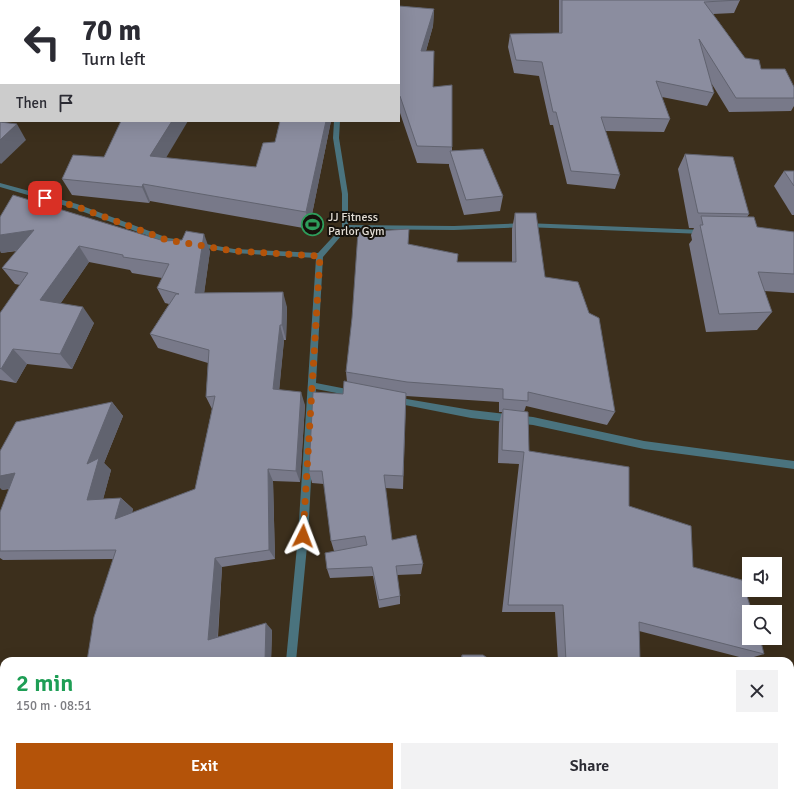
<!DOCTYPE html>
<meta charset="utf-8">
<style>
body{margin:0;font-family:Signika,sans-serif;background:#f2f2f3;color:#2b2b33;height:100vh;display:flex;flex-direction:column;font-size:15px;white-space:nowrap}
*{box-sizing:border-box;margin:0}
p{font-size:13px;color:#7c7c81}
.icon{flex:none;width:22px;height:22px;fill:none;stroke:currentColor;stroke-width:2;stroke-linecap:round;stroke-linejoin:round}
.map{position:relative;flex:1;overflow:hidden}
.sheet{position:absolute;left:0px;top:657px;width:794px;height:140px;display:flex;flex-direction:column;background:#fff;border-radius:12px 12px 0 0;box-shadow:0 4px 16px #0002}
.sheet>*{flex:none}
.banner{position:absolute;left:0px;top:0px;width:400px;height:122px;box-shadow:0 4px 16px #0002;background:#fff;color:#2b2b33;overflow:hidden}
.fabs{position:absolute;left:742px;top:557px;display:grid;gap:8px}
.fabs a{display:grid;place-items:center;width:40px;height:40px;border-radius:0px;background:#fff;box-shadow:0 4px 16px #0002;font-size:20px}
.pin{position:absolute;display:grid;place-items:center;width:34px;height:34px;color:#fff;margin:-17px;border-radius:8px;box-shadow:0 2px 6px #0006}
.me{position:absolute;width:44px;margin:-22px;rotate:3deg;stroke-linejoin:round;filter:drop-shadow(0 0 3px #0008)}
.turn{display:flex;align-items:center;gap:14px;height:84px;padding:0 16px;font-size:18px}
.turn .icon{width:52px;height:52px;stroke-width:2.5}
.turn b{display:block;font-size:28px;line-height:34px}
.then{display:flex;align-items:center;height:38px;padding:0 16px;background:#0003;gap:8px;font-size:15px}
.round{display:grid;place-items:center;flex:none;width:42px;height:42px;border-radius:0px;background:#f2f2f3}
.headline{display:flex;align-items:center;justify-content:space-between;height:68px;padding:0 16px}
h1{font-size:24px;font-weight:600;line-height:30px;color:#1e9e55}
.primary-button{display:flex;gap:8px;margin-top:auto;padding:8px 16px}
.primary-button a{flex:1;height:46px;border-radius:0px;background:#b45309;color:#fff;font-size:16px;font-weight:600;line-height:46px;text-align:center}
.primary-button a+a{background:#f2f2f3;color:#2b2b33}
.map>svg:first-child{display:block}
</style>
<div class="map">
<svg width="794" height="797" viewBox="0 0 794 797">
<rect width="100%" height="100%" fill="#31281a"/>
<!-- built -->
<path fill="#3c2f1c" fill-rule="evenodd" d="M0,0H794V797H0ZM1,1H399V121H1ZM749,564H775V590H749ZM749,612H775V638H749ZM4,661H790V793H4Z"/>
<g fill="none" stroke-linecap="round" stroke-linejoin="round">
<!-- minor -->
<g fill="#4a737e" fill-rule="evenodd">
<path d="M379,0H384L379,1Z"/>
<path d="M334,121H340L339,138L348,194V225L454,226L525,223L703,230L706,232L703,234L525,227L454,230L347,229L323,257L316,383L352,390L355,391L356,393L355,395L352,396L316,389L308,536L296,661H286L298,536L316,258L234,253L200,247L197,245L200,243L234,249L318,253L342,227V194L333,138Z"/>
<path d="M0,183L77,204L168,238L182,240L185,242L182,244L165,242L73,208L0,187Z"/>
<path d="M395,397L471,410L533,417L644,441L794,461V469L644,449L533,425L471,418L395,403L392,402L391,400L392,398Z"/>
<rect x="273" y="793" width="12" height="4"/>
</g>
</g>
<!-- wall -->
<g fill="#787989">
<path d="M559,0H740L734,13L713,14L745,58L761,69L794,87V106L791,111L729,112L710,81L714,93L707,106L662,97L670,119L664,132L605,131L620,175L615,189L567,184L553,125H550L539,76L514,73L508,47L510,34L559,33Z"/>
<path d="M399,6L434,9L433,26L426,51L433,87L452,147V151L503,196L500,211L464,215L449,166V164L417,163L400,113H399Z"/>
<path d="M280,121H331L309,229L150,201L149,203L72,195L62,179L104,157L166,158L256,167L275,142Z"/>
<path d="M685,154L749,214L747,217L757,227L794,232V293L764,291L772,312L757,330L706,332L689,244L692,240L691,235L694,228H689L678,169Z"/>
<path d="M784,171H794V215H792L774,186Z"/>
<path d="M515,213L545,277L615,412L607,425L526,406L524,412L529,451L629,506L693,567L764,654L747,659L639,631L640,661H558L555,612H502L519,464L498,463L499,423L502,412H499V402L406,396L403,489L385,488L392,540L423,564L421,574L397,575L400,596V604L379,608L373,576L330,578L327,569L334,551L331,541L324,484L312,483L309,471L343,394L347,382L346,372L409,244L457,262H512V229Z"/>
<path d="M0,217L164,241L210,251L204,293L287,307L286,340H284L279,390L305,405L300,482L273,481L275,559L222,567L218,637L272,630L271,661H87L113,559L3,560L0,558V512L9,489L2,490L112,402L123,416L104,463L111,470L103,499L121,498L133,509L132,513L195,489L212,409L206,397L208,363L158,348L150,334L169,304L165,303L157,288L162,278L132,273L130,270L89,262L60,304L94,323L72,369L27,364L16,383L0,380V313L20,285L15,284L2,268L17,251L1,253Z"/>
<path d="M462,655L492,661H459L460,660Z"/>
</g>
<!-- shaded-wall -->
<g fill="#61636f">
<path d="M354,0H360L359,1H354Z"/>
<path d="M434,9L433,26L421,68V51Z"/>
<rect x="0" y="52" width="1" height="15"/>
<path d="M172,121H188L157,173L150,156Z"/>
<path d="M326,121H331L309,229L306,212Z"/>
<path d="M17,124L26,140L1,164L0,163V140Z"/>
<path d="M143,184L150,201L149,203L142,187Z"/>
<path d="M34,230L45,246L1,253L0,251V235Z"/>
<path d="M204,234L210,251L202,309L195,293Z"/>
<path d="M79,246L89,262L52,316L40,300Z"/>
<path d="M283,292L287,307L286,340L282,325Z"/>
<path d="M83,307L94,323L72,369L60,354Z"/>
<path d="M280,325L284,340L278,403L273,389Z"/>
<path d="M13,349L27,364L16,383L1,369Z"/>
<path d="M301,392L305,405L300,482L296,471Z"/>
<path d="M112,402L123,416L104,463L111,470L100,511L87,500V464Z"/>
<path d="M268,469L273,481L275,559L269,550Z"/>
<path d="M15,473L30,484L2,490L0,488V476Z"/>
<path d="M121,498L133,509L127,529L115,519Z"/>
<path d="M215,558L222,567L217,645L208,640Z"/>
<path d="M266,623L272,630L271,661H265Z"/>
<path d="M248,793H256V797H249Z"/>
</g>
<!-- building -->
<g fill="#8b8d9f" stroke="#61636f">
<rect x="274" y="0" width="80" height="1"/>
<path d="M562,0H739L704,2L745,58L759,60L761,69H785L794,87V98H736L699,39L714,93L656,81L670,119L601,117L620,175L571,171L556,112H553L542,62L516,60L510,34L562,33Z"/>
<rect x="0" y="6" width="1" height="46"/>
<path d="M399,6L434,9L421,51H434L433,87L452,85V147L417,146L400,96H399Z"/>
<path d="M121,121H172L150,156L256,167L263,143L275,142L280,121H326L306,212L143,184L142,187L62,179L73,155L104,157Z"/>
<path d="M0,122L17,124L0,140Z"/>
<path d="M483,149L503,196L466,200L450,151Z"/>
<path d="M685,154L733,157L749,214L698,213Z"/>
<path d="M784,171H794V186Z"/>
<path d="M13,195L164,241L182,240L186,231L204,234L195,293L283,292L282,325H280L273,389L301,392L296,471L268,469L269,550L215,558L208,640L266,623L265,661H87L94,617L116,550L0,551V512L15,473L0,476V451L16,422L112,402L87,464L99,458L87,500L121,498L115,519L195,489L215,396L206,397L209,350L150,334L176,294H179L157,288L169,264L123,257V255L79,246L40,300L83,307L60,354L13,349L1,369L0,368V313L28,273L2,268L34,230L0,235V217Z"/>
<path d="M515,213H536L545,277L578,282L589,313L599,318L615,412L528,392V401L503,399V389L407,382L346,372L352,318L358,232L409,229L408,244L458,254L457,262H516Z"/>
<path d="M701,216L754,217L757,227L794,232V274L758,272L772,312L719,314L700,225H703Z"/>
<path d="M344,381L406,393L403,476L384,475L392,540L416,535L423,564L396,566L400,596L379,600L372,567L327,569L325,553L367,545L365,536L331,541L322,471H309L313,392L343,394Z"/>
<path d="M503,409L528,412L529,451L629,467V506L691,526L693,567L742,580L752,612H749V638H760L764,654L639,622L640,661H566L563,605H508L524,452L502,450Z"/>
<path d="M462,655H483L492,661H462Z"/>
<path d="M53,793H248L249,797H51Z"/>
</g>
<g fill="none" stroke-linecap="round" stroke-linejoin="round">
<!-- route -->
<path stroke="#b45309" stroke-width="7" stroke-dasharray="0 12.6" d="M45,198L75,206L167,240L234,251L320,256L303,536"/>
</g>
<!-- icons -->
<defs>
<symbol id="stadium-ring" viewBox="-11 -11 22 22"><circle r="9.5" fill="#16120c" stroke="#2e9e5b" stroke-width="1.5"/><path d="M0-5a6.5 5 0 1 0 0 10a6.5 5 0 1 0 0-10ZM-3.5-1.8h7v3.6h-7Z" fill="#2e9e5b"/></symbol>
</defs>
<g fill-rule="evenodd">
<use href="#stadium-ring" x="300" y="212" width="25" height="25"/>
</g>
<g text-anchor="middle" stroke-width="4" stroke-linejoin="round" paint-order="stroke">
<!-- poi labels -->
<g font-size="12" fill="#e2dcd4" stroke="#16120c" text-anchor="start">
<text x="328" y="221">JJ Fitness<tspan x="328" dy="14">Parlor Gym</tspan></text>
</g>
</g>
</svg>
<div class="fabs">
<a><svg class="icon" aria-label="sound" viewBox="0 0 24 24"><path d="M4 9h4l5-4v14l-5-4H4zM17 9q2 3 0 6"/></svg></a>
<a><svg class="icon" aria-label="search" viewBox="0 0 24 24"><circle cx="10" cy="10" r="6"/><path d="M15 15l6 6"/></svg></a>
</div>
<div class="pin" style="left:45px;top:198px;background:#d93025"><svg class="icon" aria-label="arrive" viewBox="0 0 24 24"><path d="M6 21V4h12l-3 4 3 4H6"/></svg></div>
<svg class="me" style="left:303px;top:536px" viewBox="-20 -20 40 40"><path d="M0-17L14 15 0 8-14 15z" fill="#b45309" stroke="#fff" stroke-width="4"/></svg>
<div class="banner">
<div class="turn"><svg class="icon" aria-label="left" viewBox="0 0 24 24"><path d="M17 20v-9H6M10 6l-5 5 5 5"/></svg><div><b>70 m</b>Turn left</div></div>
<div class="then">Then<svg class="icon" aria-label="arrive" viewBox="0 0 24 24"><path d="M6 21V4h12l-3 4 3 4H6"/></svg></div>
</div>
<section class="sheet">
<div class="headline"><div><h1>2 min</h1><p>150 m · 08:51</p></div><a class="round"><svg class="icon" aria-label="close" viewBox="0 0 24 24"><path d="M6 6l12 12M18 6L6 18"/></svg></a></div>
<div class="primary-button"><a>Exit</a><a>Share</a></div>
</section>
</div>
